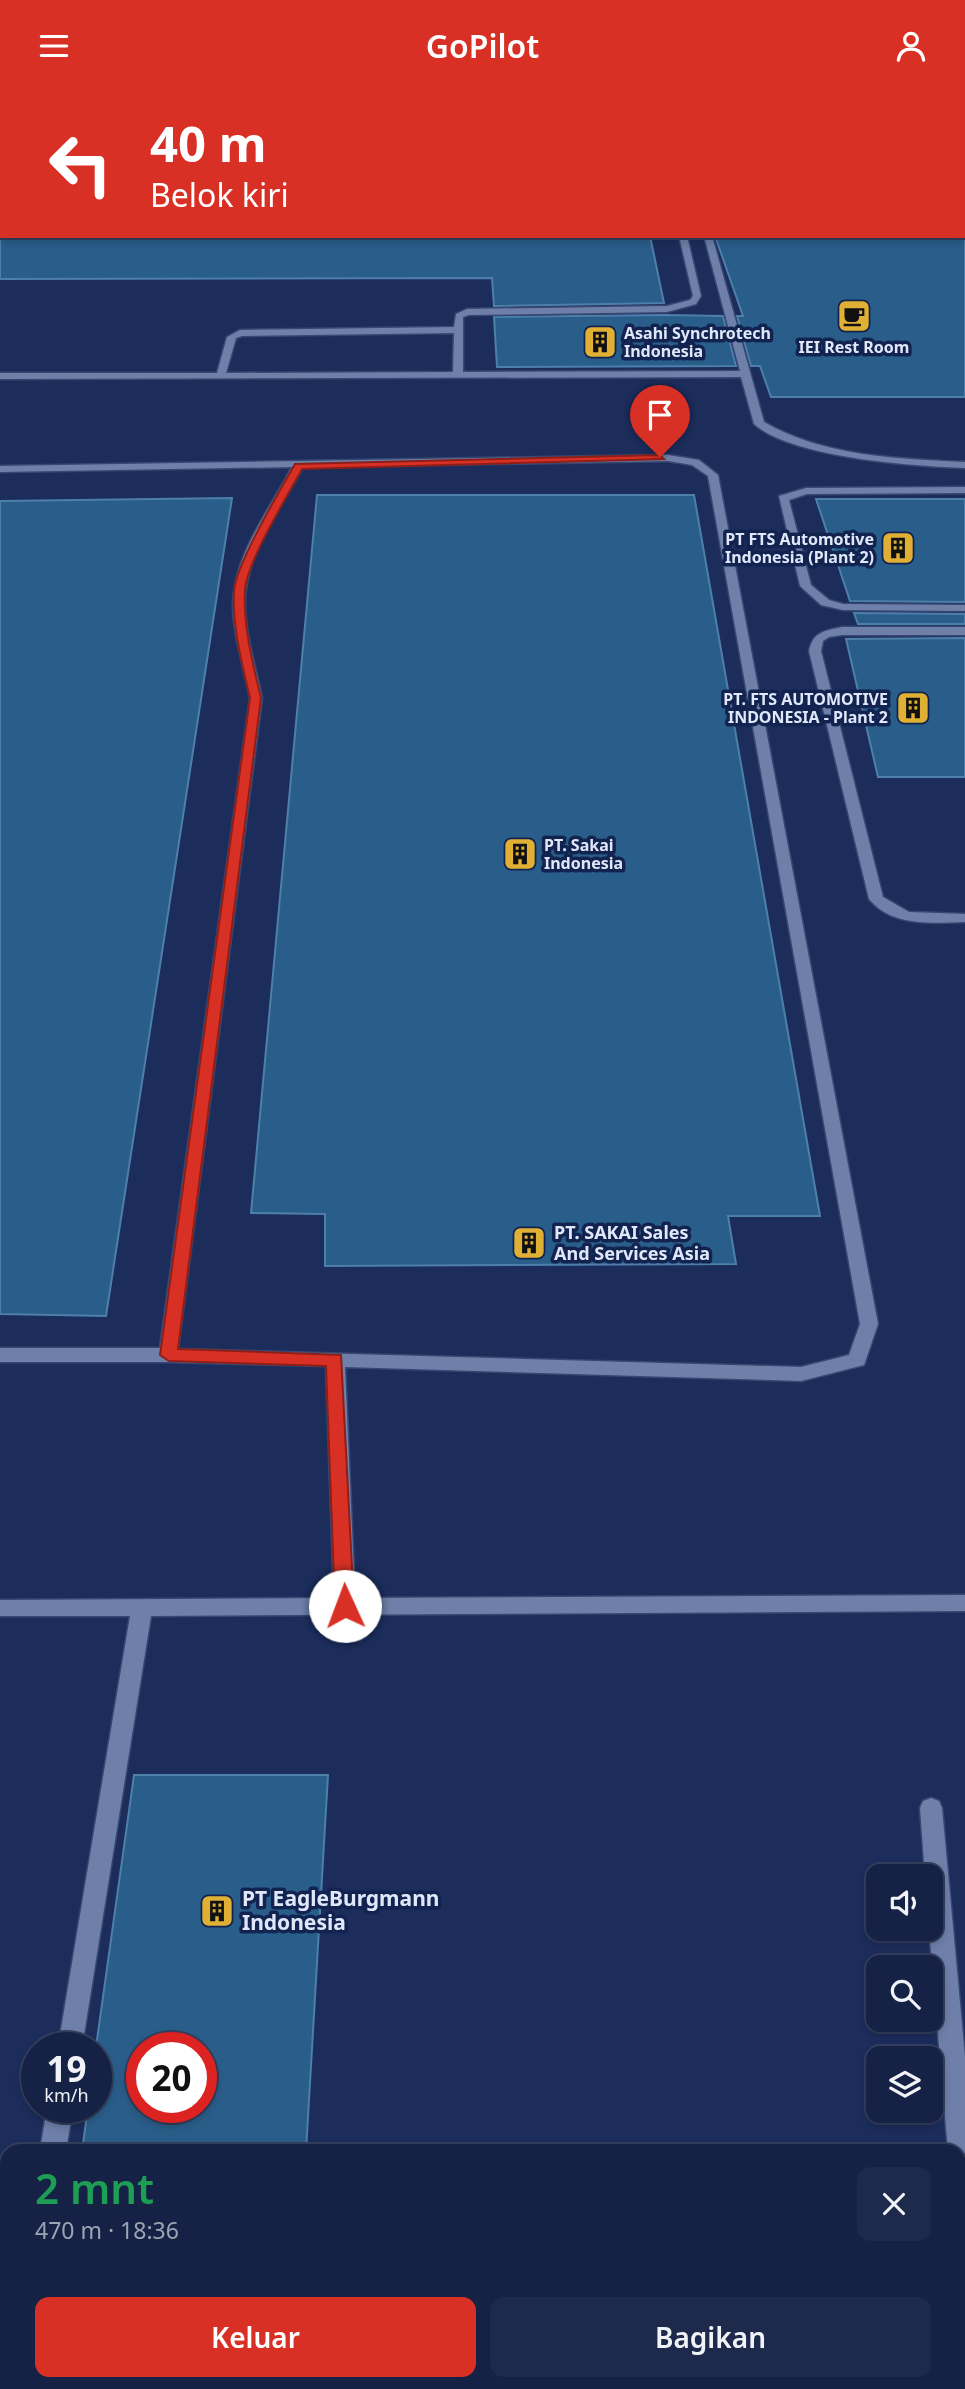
<!DOCTYPE html>
<html lang="id">
<meta charset="utf-8">
<style>
body{margin:0;font-family:"Noto Sans",sans-serif;background:#1e2a4c;color:#f1f3f6;height:100vh;display:flex;flex-direction:column;font-size:26px;white-space:nowrap}
*{box-sizing:border-box;margin:0}
p{font-size:23px;color:#9da4b3}
.icon{flex:none;width:38px;height:38px;fill:none;stroke:currentColor;stroke-width:2;stroke-linecap:round;stroke-linejoin:round}
.map{position:relative;flex:1;overflow:hidden}
.drawer{position:absolute;left:0px;top:2053px;width:966px;height:247px;display:flex;flex-direction:column;background:#152245;border-radius:21px 21px 0 0;box-shadow:0 4px 10px #0003,0 0 0 2px #343f5e}
.drawer>*{flex:none}
.hud{position:absolute;left:0px;top:0px;width:966px;height:147px;box-shadow:0 4px 10px #0003,0 0 0 2px #343f5e;background:#d93025;color:#fff;overflow:hidden}
.controls{position:absolute;left:866px;top:1773px;display:grid;gap:14px}
.controls a{display:grid;place-items:center;width:77px;height:77px;border-radius:14px;background:#152245;box-shadow:0 4px 10px #0003,0 0 0 2px #343f5e;font-size:35px}
.speed{position:absolute;left:21px;top:1941px;display:flex;gap:14px;font-size:35px;font-weight:700;text-align:center}
.speed>*{display:grid;place-content:center;width:91px;height:91px;border-radius:50%;background:#152245;box-shadow:0 4px 10px #0003,0 0 0 2px #343f5e;line-height:1}
.speed small{font-size:18px;font-weight:400}
.speed .limit{border:10px solid #d22;background:#fff;color:#111}
.pin{position:absolute;display:grid;place-items:center;width:60px;height:60px;color:#fff;margin:-72px -30px;border-radius:50% 50% 50% 0;rotate:-45deg;box-shadow:0 0 7px #0007}
.pin .icon{rotate:45deg}
.me{position:absolute;width:77px;margin:-38px;rotate:358deg;stroke-linejoin:round;filter:drop-shadow(0 0 5px #0008)}
.turn{display:flex;align-items:center;gap:24px;height:147px;padding:0 35px;font-size:32px}
.turn .icon{width:91px;height:91px;stroke-width:2.5}
.turn b{display:block;font-size:49px;line-height:60px}
.round{display:grid;place-items:center;flex:none;width:74px;height:74px;border-radius:14px;background:#1e2a4c}
.summary{display:flex;align-items:center;justify-content:space-between;height:119px;padding:0 35px}
h1{font-size:42px;font-weight:600;line-height:52px;color:#1e9e55}
.cta{display:flex;gap:14px;margin-top:auto;padding:14px 35px}
.cta a{flex:1;height:80px;border-radius:14px;background:#d93025;color:#fff;font-size:28px;font-weight:600;line-height:80px;text-align:center}
.cta a+a{background:#1e2a4c;color:#f1f3f6}
header{display:flex;justify-content:space-between;align-items:center;height:91px;padding:0 35px;background:#d93025;color:#fff;font-size:32px;font-weight:600}
.map>svg:first-child{display:block}
</style>
<header><svg class="icon" aria-label="menu" viewBox="0 0 24 24"><path d="M4 6h16M4 12h16M4 18h16"/></svg>GoPilot<svg class="icon" aria-label="person" viewBox="0 0 24 24"><circle cx="12" cy="8" r="4"/><path d="M4 21q1-7 8-7t8 7"/></svg></header>
<div class="map">
<svg width="965" height="2298" viewBox="0 0 965 2298">
<rect width="100%" height="100%" fill="#1c2d5c"/>
<!-- building -->
<g fill="#2a5e8a" stroke="#4e7fab" stroke-width="2" fill-rule="evenodd">
<path d="M0,145H650L664,212L494,215L492,187L0,188Z"/>
<path d="M715,145H965V306H771L760,275H751L737,225H743Z"/>
<path d="M666,224L723,225L736,275L497,276L494,226Z"/>
<path d="M317,404H694L820,1125H728L736,1173L325,1175V1123L251,1122Z"/>
<path d="M232,407L106,1225L0,1223V410Z"/>
<path d="M816,408H965V511L850,510Z"/>
<path d="M854,522L965,523V533H858Z"/>
<path d="M965,547V686H878L846,548Z"/>
<path d="M134,1684H328L306,2060H82L88,2016H96V1956ZM142,1956H201V2016H142Z"/>
</g>
<g fill="none" stroke-linecap="round" stroke-linejoin="round">
<defs>
<g id="minor">
<path d="M641,0H647L648,2H641Z"/>
<rect x="841" y="0" width="6" height="2"/>
<rect x="926" y="0" width="6" height="2"/>
<rect x="964" y="57" width="1" height="5"/>
<rect x="964" y="72" width="1" height="4"/>
<path d="M679,145H687L701,205L696,213L667,221L469,224L463,226V281L740,280L704,145H712L764,331C822,365 899,368 965,371V377C913,375 792,367 754,333L741,286L0,288V282H217L227,246L240,239L454,236L456,223L467,218L667,215L690,209L693,205ZM454,242L453,281L226,282L236,247L242,245Z"/>
<path d="M668,364L699,369L718,384L878,1233L864,1274L801,1290L345,1276L355,1507L965,1504V1520L151,1525L82,1956H58L130,1525H0V1509L334,1507L326,1275L168,1271H0V1257H160L250,607C244,577 234,547 233,516C232,466 270,418 292,376L0,381V375ZM668,370L692,374L708,385L860,1233L849,1264L801,1276L178,1258L262,607C256,577 246,547 245,516C243,466 280,418 303,376Z"/>
<path d="M965,396V402L807,403L789,409L811,494L829,509L843,513L965,514V520L843,519L821,514L800,495L779,405L806,397Z"/>
<path d="M842,536H965V544H842L829,546L823,550L821,560L883,806L909,821L965,823V831C932,832 892,836 869,808L809,560C813,541 824,540 842,536Z"/>
<path d="M931,1707L939,1710L942,1717L965,1966V2124L959,2122V2060H948L929,1838L931,1785H925L920,1717L923,1710Z"/>
<path d="M47,2016H73L66,2060H40Z"/>
</g>
</defs>
<!-- minor casing -->
<use href="#minor" stroke="#374772" stroke-width="3"/>
<!-- minor -->
<use href="#minor" fill="#6e80aa" fill-rule="evenodd"/>
</g>
<!-- route -->
<path fill="#d93025" stroke="#8d1f18" stroke-width="2" d="M660,364L664,368L302,378C287,406 246,472 245,500C243,536 253,573 261,607L178,1258L341,1264L354,1515L351,1521H338L335,1515L326,1275L169,1270L160,1264L250,607C242,573 232,535 234,500C236,473 280,399 295,373Z"/>
<!-- icons -->
<defs>
<symbol id="cafe-square" viewBox="-11 -11 22 22"><rect x="-9" y="-9" width="18" height="18" rx="4" fill="#dfb034" stroke="#132350"/><path d="M-5.5-4.5H6V0H3Q3 3.5 0 3.5H-2.5Q-5.5 3.5-5.5 0ZM3-3.2v2h1.7v-2ZM-6 4.5H4V6H-6Z" fill="#111"/></symbol>
<symbol id="building-square" viewBox="-11 -11 22 22"><rect x="-9" y="-9" width="18" height="18" rx="4" fill="#dfb034" stroke="#132350"/><path d="M-4-6H4V6H1V3H-1V6H-4ZM-2.5-4.3h1.7v1.8h-1.7ZM.8-4.3h1.7v1.8H.8ZM-2.5-1h1.7V.8h-1.7ZM.8-1h1.7V.8H.8Z" fill="#111"/></symbol>
</defs>
<g fill-rule="evenodd">
<use href="#cafe-square" x="835" y="206" width="38" height="38"/>
<use href="#building-square" x="581" y="232" width="38" height="38"/>
<use href="#building-square" x="879" y="438" width="38" height="38"/>
<use href="#building-square" x="894" y="598" width="38" height="38"/>
<use href="#building-square" x="501" y="744" width="38" height="38"/>
<use href="#building-square" x="510" y="1133" width="38" height="38"/>
<use href="#building-square" x="198" y="1801" width="38" height="38"/>
</g>
<g text-anchor="middle" stroke-width="7" stroke-linejoin="round" paint-order="stroke">
<!-- far-poi labels -->
<g font-size="16" font-weight="bold" fill="#dfe7f9" stroke="#132350" text-anchor="start">
<text x="624" y="248">Asahi Synchrotech<tspan x="624" dy="18">Indonesia</tspan></text>
<text x="854" y="262" text-anchor="middle">IEI Rest Room</text>
<text x="874" y="454" text-anchor="end">PT FTS Automotive<tspan x="874" dy="18">Indonesia (Plant 2)</tspan></text>
<text x="888" y="614" text-anchor="end">PT. FTS AUTOMOTIVE<tspan x="888" dy="18">INDONESIA - Plant 2</tspan></text>
<text x="544" y="760">PT. Sakai<tspan x="544" dy="18">Indonesia</tspan></text>
</g>
<!-- poi labels -->
<g font-size="18" font-weight="bold" fill="#dfe7f9" stroke="#132350" text-anchor="start">
<text x="554" y="1148">PT. SAKAI Sales<tspan x="554" dy="21">And Services Asia</tspan></text>
</g>
<!-- near-poi labels -->
<g font-size="21" font-weight="bold" fill="#dfe7f9" stroke="#132350" text-anchor="start">
<text x="242" y="1815">PT EagleBurgmann<tspan x="242" dy="24">Indonesia</tspan></text>
</g>
</g>
</svg>
<div class="controls">
<a><svg class="icon" aria-label="sound" viewBox="0 0 24 24"><path d="M4 9h4l5-4v14l-5-4H4zM17 9q2 3 0 6"/></svg></a>
<a><svg class="icon" aria-label="search" viewBox="0 0 24 24"><circle cx="10" cy="10" r="6"/><path d="M15 15l6 6"/></svg></a>
<a><svg class="icon" aria-label="layers" viewBox="0 0 24 24"><path d="M12 4l9 5-9 5-9-5zM3 14l9 5 9-5"/></svg></a>
</div>
<div class="speed"><div>19<small>km/h</small></div><div class="limit">20</div></div>
<div class="pin" style="left:660px;top:366px;background:#d93025"><svg class="icon" aria-label="arrive" viewBox="0 0 24 24"><path d="M6 21V4h12l-3 4 3 4H6"/></svg></div>
<svg class="me" style="left:345px;top:1515px" viewBox="-20 -20 40 40"><circle r="19" fill="#fff"/><path d="M0-13L10 11 0 6-10 11z" fill="#d93025"/></svg>
<div class="hud">
<div class="turn"><svg class="icon" aria-label="left" viewBox="0 0 24 24"><path d="M17 20v-9H6M10 6l-5 5 5 5"/></svg><div><b>40 m</b>Belok kiri</div></div>
</div>
<section class="drawer">
<div class="summary"><div><h1>2 mnt</h1><p>470 m · 18:36</p></div><a class="round"><svg class="icon" aria-label="close" viewBox="0 0 24 24"><path d="M6 6l12 12M18 6L6 18"/></svg></a></div>
<div class="cta"><a>Keluar</a><a>Bagikan</a></div>
</section>
</div>
